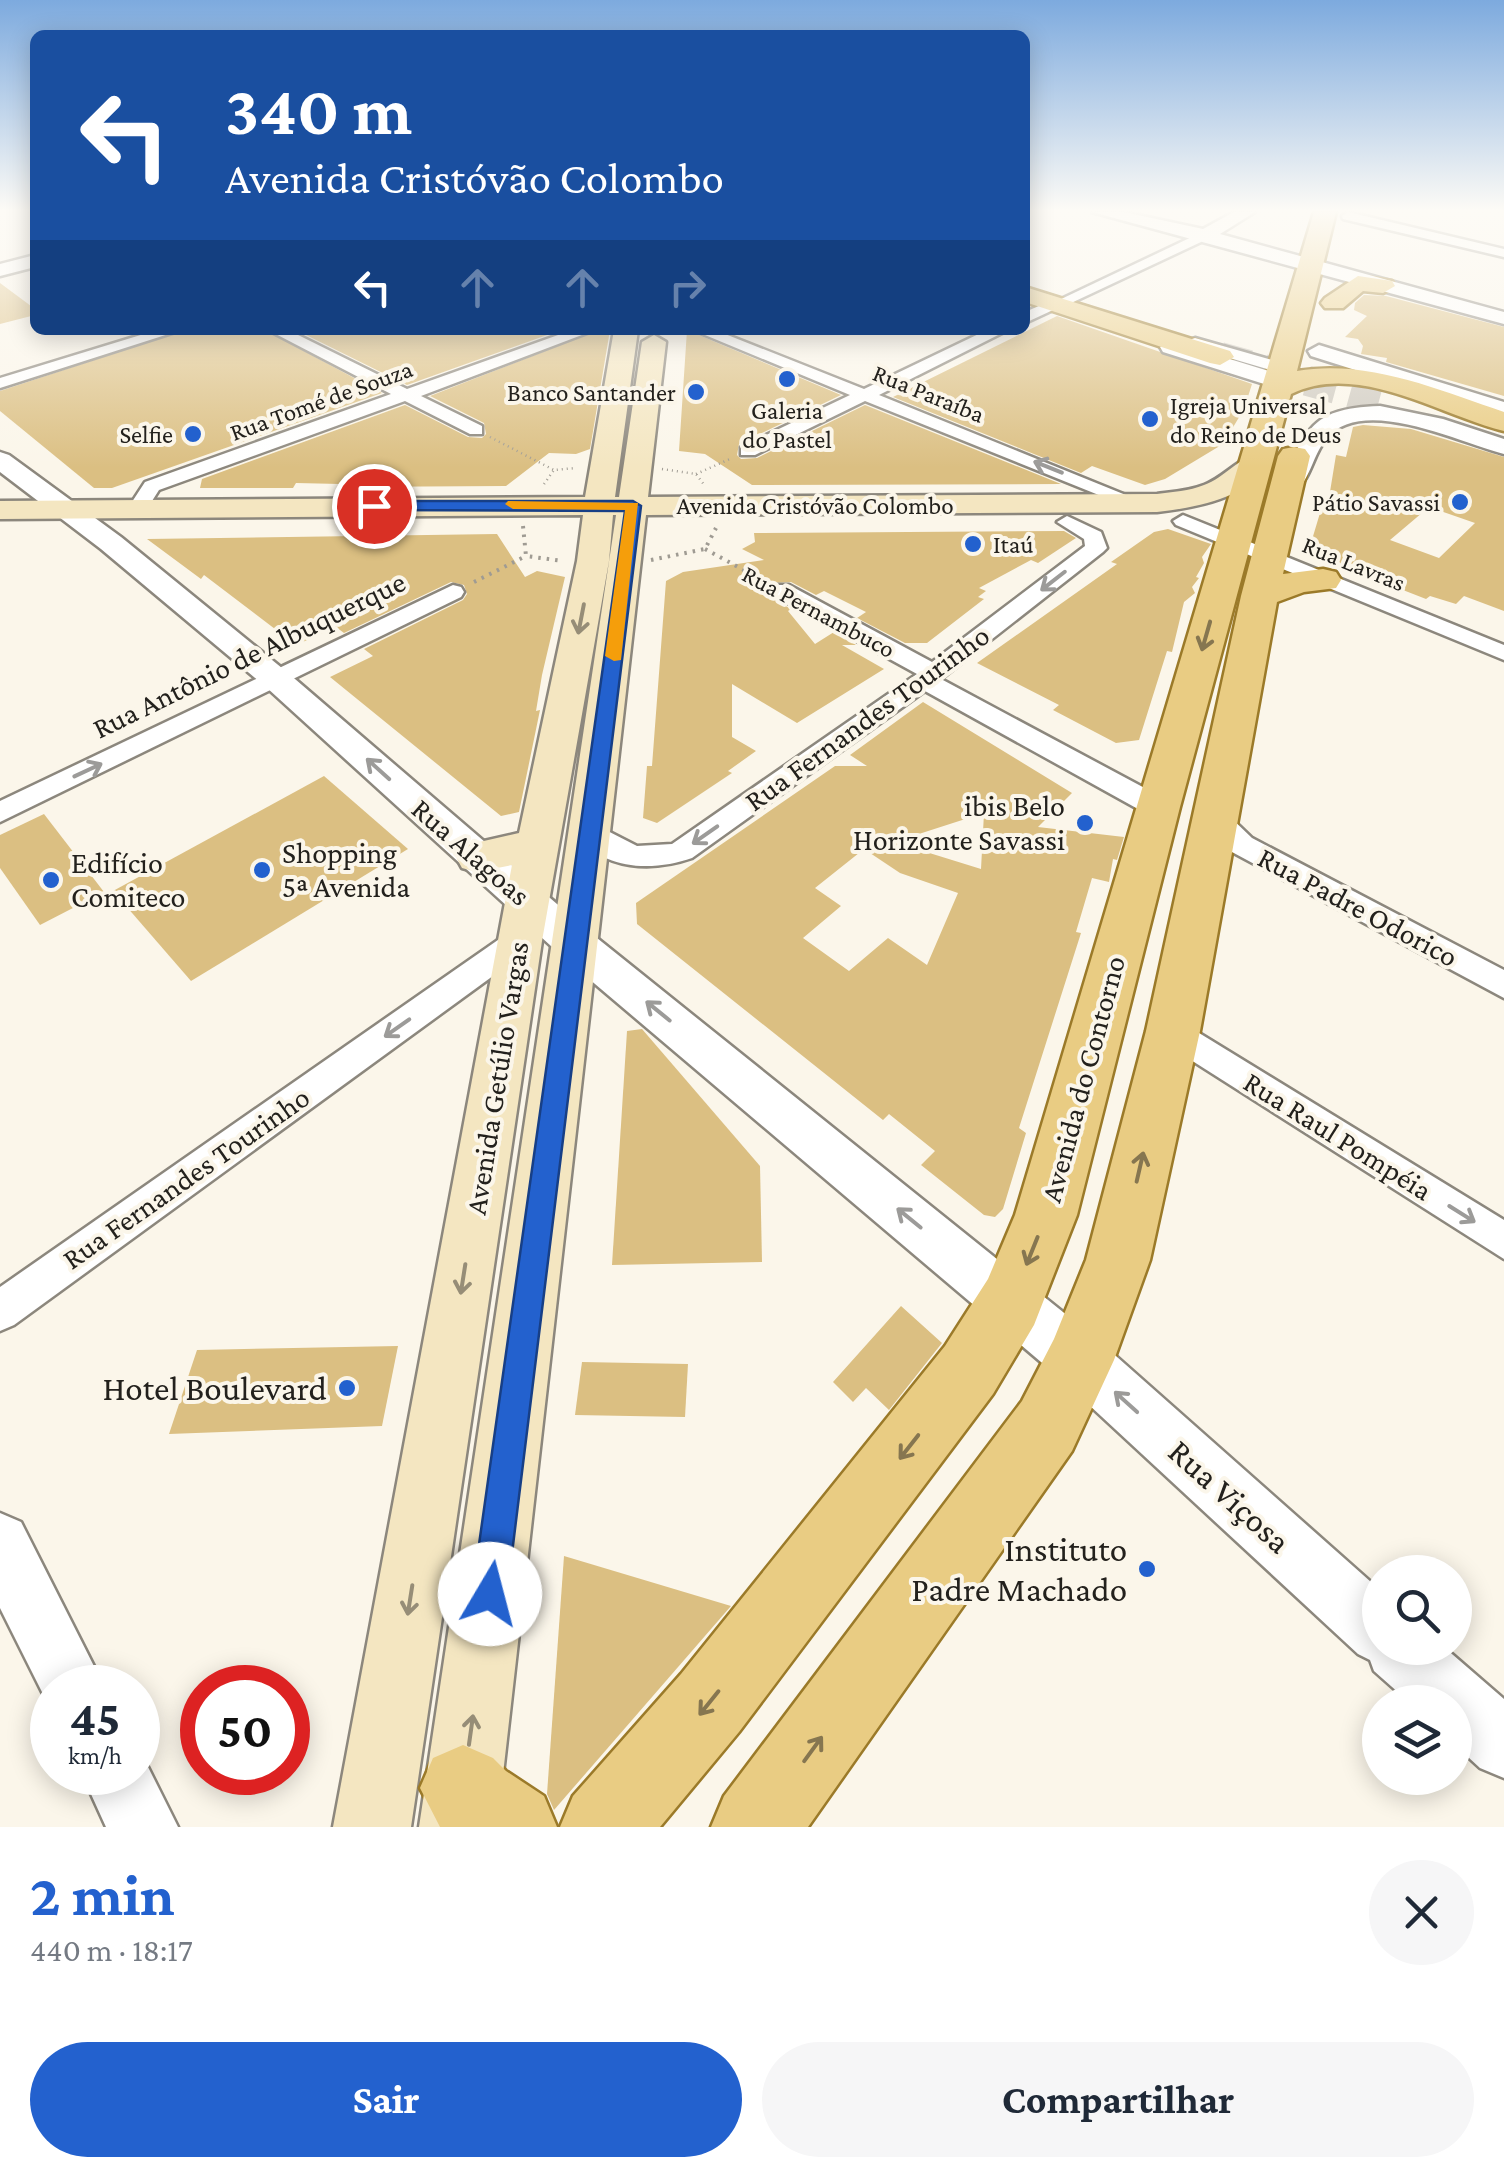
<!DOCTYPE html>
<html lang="pt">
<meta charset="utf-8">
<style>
body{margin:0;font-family:"Crimson Pro",serif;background:#f6f6f7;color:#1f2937;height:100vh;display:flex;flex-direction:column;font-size:38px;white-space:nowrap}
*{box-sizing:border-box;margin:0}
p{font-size:32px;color:#747a83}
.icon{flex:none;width:55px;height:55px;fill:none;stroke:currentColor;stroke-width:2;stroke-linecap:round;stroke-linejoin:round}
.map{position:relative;height:1827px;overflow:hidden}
.drawer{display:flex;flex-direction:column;background:#fff;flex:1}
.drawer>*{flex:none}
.top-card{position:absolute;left:30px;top:30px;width:1000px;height:305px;border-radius:15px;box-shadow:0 5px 25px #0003;background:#1a4fa0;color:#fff;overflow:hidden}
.controls{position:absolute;left:1362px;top:1555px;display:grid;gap:20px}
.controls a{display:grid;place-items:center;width:110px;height:110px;border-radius:50%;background:#fff;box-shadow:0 5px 25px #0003;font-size:50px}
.speed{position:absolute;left:30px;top:1665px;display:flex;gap:20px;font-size:50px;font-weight:700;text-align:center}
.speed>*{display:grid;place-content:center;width:130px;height:130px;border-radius:50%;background:#fff;box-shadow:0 5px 25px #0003;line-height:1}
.speed small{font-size:25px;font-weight:400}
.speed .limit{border:15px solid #d22;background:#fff;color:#111}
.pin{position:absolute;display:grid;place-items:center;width:85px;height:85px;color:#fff;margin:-42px;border:5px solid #fff;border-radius:50%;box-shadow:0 2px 10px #0007}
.me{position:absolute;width:110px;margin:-55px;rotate:8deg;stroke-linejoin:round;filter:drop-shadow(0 0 8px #0008)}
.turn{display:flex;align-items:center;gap:35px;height:210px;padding:0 30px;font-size:45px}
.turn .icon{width:130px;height:130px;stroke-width:2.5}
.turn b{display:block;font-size:70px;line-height:85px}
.lanes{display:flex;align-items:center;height:95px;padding:0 30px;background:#0003;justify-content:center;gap:50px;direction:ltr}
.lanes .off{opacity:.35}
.round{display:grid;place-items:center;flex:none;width:105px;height:105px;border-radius:52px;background:#f6f6f7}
.overview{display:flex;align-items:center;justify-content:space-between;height:170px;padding:0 30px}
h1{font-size:60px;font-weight:700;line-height:75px;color:#2361ce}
.button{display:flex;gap:20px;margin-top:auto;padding:20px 30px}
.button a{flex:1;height:115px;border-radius:60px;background:#2361ce;color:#fff;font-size:40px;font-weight:700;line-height:115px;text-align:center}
.button a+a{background:#f6f6f7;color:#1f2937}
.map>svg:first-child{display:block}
</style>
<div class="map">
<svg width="1504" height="1827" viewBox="0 0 1504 1827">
<rect width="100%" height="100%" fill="#fbf6ea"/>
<!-- building -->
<g fill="#dbbf82" fill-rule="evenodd">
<path d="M0,283L35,309V315L0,324Z"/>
<path d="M1364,295L1386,296L1504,327V396L1386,362L1387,358L1361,354L1363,346L1358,339L1345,337L1367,316L1354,310L1355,303Z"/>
<path d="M1057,316L1252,384L1244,409L1223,444L1165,479L1145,485L1092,466L1081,473L893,397Z"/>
<path d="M185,330H265L382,393L112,488H94L0,411V391Z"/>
<path d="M296,330H561L407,385Z"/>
<path d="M599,330H610L590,449L576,454L549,453L506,486L339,487L340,484L296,483L293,488H200L202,479L405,405L468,437L482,438L486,434L484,423L430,396Z"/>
<path d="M687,330L841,395L739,444L737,455L741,459L757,458L865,405L1061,484L752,485L705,454L679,451Z"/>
<path d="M1363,425L1411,429L1504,457V611L1464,596L1456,604L1430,596L1426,599L1308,553L1323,503L1328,504L1336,455L1346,457L1353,427ZM1429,507L1475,523L1439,558L1390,540Z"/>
<path d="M1168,529L1211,544L1202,557L1204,563L1196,577L1199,578L1192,587L1195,593L1184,602L1172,652L1167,651L1139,740L1116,743L1053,710L1059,705L977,663L1117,564L1111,562L1154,532Z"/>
<path d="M1064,531L1076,538L1038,563L1031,560L979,588L986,591L978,597L984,599L927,643H905L857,618L866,612L824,591L816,595L791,582L770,583L767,588L770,597L791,609L788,611L815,644L834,632L856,645H842L884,669L797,723L732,684V737L756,751L728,771L732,773L657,823L643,818L647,766H652L666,581L683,572L764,560L742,549L755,542L754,533Z"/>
<path d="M497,534L525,577L537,571L565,577L542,675L536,711L540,710L519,812L501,816L330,677L373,656L364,649L463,600L467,594L464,585L451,582L344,633L336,627L296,645L204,575L201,579L147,539Z"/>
<path d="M923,702L1072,793L1038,827L1124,837L1117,860L1113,859L1109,882L1092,878L1076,932L1081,933L1019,1128L1026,1133L1003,1209L995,1217L984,1215L921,1165L935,1151L889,1114L883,1120L637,924L636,903L835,766H867L850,755ZM984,813L981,869L894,842ZM864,849L900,873L958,893L927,965L888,938L849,971L803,938L841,906L815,888Z"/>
<path d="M324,776L408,849L191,981L113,891Z"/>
<path d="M44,814L104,892L40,925L0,868V835Z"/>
<path d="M642,1029L760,1166L762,1262L612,1265L627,1031Z"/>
<path d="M901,1306L942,1343L889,1410L866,1388L853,1402L833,1382Z"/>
<path d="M398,1346L382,1426L169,1434L197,1350Z"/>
<path d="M582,1362L688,1364L685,1417L575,1415Z"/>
<path d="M564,1556L731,1606L554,1810L547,1794Z"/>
</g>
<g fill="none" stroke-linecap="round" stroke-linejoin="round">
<!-- primary-tunnel -->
<path stroke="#d0cbc1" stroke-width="30" stroke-dasharray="30 15" stroke-linecap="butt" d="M1220,357L1388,403"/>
<defs>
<g id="minor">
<path d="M1348,212L1504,249V257L1343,219L1342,216Z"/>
<path d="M1196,235L1203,239L1201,242L1069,304L1057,301Z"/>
<path d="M1048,302L1056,307L1053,310L1025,323V312Z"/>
<path d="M157,330H181L0,388V378Z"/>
<path d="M268,330H288L407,389L572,330H595L421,396L482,426V434H470L405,401L159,490L145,512H131L128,508L145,482L391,394Z"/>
<path d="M693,330H715L864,389L987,330H1008L879,395L1148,504L1138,510L1131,508L865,401L755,455H741V447L850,395Z"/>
<path d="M1195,338L1290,365L1292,369L1284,374L1189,346V340Z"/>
<path d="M1183,515L1504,645V660L1176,525L1173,521Z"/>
<path d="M1067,516L1101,532L1107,548L1103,552L941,679L1167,800L1171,807L1167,814H1147L925,691L692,858C655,871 602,872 578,833L582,826L592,823L637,846L672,844L917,674L773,595L770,590L773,585H789L932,662L1085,546L1084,539L1057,522Z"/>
<path d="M453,585L461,587L464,592L461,597L0,822V801Z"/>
<path d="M1217,811L1227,814L1252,838L1504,970V998L1232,852L1203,821L1207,814Z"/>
<path d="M519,929L530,933L534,941L530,949L14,1325L0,1331V1287L508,933Z"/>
<path d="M1173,1017L1504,1220V1259L1161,1041L1157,1031L1161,1021Z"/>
</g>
<g id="tertiary">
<path d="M1092,212H1124L1203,229L1234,212H1255L1220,234L1504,312V324Z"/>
<path d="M35,255V267L0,276V264Z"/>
<path d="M1171,341L1288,377L1291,382L1280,389L1163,352L1160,347Z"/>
<path d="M1319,345L1504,402V417L1311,356L1308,351Z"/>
<path d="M1380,406L1443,419L1504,439V454C1460,443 1362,394 1326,439C1313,455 1312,475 1295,493H1277L1273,487C1311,435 1303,408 1380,406Z"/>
<path d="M0,452L9,455L121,537L288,673L592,934L1099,1341L1380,1590V1648H1445L1504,1699V1778L1480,1768L1455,1745V1702H1409L1374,1671L1370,1660L1358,1654L1061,1379L562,956L266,687L101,549L0,472Z"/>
<path d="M0,1513L21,1522L105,1688H52V1712L0,1608Z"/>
<path d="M138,1747L178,1827H106L81,1772H138Z"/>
</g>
<path id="secondary" d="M614,330H638L615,497H619L642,342L654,335L666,342L648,497L1157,494C1173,492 1189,491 1204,485C1227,477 1243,450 1267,456L1271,462C1245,499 1199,507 1157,512L646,515L497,1827H419L616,515H613L609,561L542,941L411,1827H333L512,865L477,872L462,868L456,857L462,846L519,833L577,561L583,515L0,519V501L585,497Z"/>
<g id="primary">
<path d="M1314,212H1336L1297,371C1369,359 1438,390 1504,412V431C1439,415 1358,361 1291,394L1180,807L1077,1215L1034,1325L993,1394L739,1732L660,1827H560L573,1796L681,1674L945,1346L988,1279L1015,1215Z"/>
<path d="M1358,276L1392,281L1395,286L1383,293L1363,291L1343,308H1325L1321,303L1325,298Z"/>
<path d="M1025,287L1230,351L1234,357L1220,365L1210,363L1025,302Z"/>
<path d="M1294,447L1305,449L1310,456L1283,574L1323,569L1336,572L1341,580L1336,588L1304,592L1277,602L1200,1031L1150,1260L1114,1360L1072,1451L808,1827H711L724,1796L1022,1401L1054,1339L1086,1260L1146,1031L1241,596L1278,456L1283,449Z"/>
<path d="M463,1745L493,1758L506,1771L544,1796L557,1827H440L420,1788L433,1758Z"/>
</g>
</defs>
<!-- minor casing -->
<use href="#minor" stroke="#8c877d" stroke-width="5"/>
<!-- tertiary casing -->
<use href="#tertiary" stroke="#8c877d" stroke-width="5"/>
<!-- secondary casing -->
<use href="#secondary" stroke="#8c877d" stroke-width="5"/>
<!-- primary casing -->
<use href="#primary" stroke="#9b7a29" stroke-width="5"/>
<!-- path-far1 -->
<g stroke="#9f9b93" stroke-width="2.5" stroke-dasharray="1 4" stroke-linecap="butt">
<path d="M490,437L554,470"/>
<path d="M662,469L696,474L705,486"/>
<path d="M696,474L730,459"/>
<path d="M544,484L554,470L576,468"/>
</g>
<!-- path -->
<g stroke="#9f9b93" stroke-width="4" stroke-dasharray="2.5 6" stroke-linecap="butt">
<path d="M523,526L526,556L563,561"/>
<path d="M705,549L764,581"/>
<path d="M651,560L705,549L716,528"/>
<path d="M474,582L526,556"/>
</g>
<!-- minor -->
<use href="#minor" fill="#fff" fill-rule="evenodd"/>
<!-- tertiary -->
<use href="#tertiary" fill="#fff" fill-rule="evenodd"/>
<!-- secondary -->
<use href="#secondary" fill="#f4e6c1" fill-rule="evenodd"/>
<!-- primary -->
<use href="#primary" fill="#e9cc83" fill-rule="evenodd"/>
</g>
<!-- one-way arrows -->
<defs><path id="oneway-shaft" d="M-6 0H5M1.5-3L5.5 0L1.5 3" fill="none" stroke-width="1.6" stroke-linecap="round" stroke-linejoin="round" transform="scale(2.5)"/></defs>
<g stroke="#9c9b99">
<use href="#oneway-shaft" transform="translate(1048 467) rotate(-158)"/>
<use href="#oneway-shaft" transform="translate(1053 581) rotate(142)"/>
<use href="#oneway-shaft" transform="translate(378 769) rotate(-138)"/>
<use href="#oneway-shaft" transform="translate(88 770) rotate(-25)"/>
<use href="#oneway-shaft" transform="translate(705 835) rotate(145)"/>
<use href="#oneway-shaft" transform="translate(658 1011) rotate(-141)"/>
<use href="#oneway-shaft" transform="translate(397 1028) rotate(145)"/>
<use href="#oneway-shaft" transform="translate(1462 1214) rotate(32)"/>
<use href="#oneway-shaft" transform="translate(909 1218) rotate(-141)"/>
<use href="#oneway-shaft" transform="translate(1126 1402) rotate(-138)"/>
</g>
<g stroke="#968d77">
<use href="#oneway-shaft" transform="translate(581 619) rotate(101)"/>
<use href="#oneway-shaft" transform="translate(463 1279) rotate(99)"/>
<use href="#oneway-shaft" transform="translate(410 1600) rotate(99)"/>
<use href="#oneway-shaft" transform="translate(471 1730) rotate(-82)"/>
</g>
<g stroke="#867650">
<use href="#oneway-shaft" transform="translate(1206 636) rotate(106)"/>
<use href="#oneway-shaft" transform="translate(1140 1167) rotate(-77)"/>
<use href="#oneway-shaft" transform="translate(1032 1251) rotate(112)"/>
<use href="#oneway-shaft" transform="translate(909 1447) rotate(128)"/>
<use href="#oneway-shaft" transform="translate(709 1703) rotate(129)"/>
<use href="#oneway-shaft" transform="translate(813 1749) rotate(-54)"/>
</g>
<!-- sky -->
<linearGradient id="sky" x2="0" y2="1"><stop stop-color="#7daade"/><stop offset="0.45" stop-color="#fdfbf6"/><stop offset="1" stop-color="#fdfbf6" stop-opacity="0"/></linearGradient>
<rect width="1504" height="468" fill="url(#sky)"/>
<!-- route -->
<path fill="#2361ce" stroke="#173f86" stroke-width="2.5" d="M633,501L641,506L507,1594L502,1607L490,1612L477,1607L472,1594L625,511L374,510L367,506L374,501Z"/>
<!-- slow -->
<path fill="#f59e0b" d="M508,501L638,503L621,660L614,661L605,656L625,510L513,509L505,504Z"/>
<!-- markers -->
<g fill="#2361ce" stroke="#fbf6ea" stroke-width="4">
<circle cx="787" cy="379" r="10"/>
<circle cx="696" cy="392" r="10"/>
<circle cx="1150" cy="419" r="10"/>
<circle cx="193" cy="434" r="10"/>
<circle cx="1460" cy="502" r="10"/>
<circle cx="973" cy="544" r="10"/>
<circle cx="1085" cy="823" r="10"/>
<circle cx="262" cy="870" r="10"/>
<circle cx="51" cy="880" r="10"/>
<circle cx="347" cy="1388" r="10"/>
<circle cx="1147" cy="1569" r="10"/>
</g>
<g text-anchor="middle" stroke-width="8" stroke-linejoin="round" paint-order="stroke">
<!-- far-poi labels -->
<g font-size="25" fill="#23211d" stroke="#fbf6ea" text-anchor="end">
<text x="676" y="401">Banco Santander</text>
<text x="1170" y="414" text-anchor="start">Igreja Universal<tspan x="1170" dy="29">do Reino de Deus</tspan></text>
<text x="787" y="419" text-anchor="middle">Galeria<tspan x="787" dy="29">do Pastel</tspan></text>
<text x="173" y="443">Selfie</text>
<text x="1440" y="511">Pátio Savassi</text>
<text x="993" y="553" text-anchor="start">Itaú</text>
</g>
<!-- far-street labels -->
<g font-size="25" fill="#23211d" stroke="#fbf6ea">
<text transform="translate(929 393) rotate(22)" y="9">Rua Paraíba</text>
<text transform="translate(321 400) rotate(-20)" y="9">Rua Tomé de Souza</text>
<text x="815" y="514">Avenida Cristóvão Colombo</text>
<text transform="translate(1354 563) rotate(22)" y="9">Rua Lavras</text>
<text transform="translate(819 611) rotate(28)" y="9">Rua Pernambuco</text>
</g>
<!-- street labels -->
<g font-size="30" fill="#23211d" stroke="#fbf6ea">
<text transform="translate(249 655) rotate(-26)" y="10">Rua Antônio de Albuquerque</text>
<text transform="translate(867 718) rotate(-36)" y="10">Rua Fernandes Tourinho</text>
<text transform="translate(471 852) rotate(41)" y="10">Rua Alagoas</text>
<text transform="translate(1358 907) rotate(28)" y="10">Rua Padre Odorico</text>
<text transform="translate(497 1078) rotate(-81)" y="10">Avenida Getúlio Vargas</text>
<text transform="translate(1083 1079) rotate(-75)" y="10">Avenida do Contorno</text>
<text transform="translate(1338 1136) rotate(32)" y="10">Rua Raul Pompéia</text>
<text transform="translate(186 1178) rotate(-35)" y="10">Rua Fernandes Tourinho</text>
</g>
<!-- poi labels -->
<g font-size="30" fill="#23211d" stroke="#fbf6ea" text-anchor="start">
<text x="1065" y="816" text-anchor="end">ibis Belo<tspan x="1065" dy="34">Horizonte Savassi</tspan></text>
<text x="282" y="863">Shopping<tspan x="282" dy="34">5ª Avenida</tspan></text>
<text x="71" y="873">Edifício<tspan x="71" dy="34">Comiteco</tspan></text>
</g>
<!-- near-poi labels -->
<g font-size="35" fill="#23211d" stroke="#fbf6ea" text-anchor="end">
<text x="327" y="1400">Hotel Boulevard</text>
<text x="1127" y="1561">Instituto<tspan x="1127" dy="40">Padre Machado</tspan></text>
</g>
<!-- near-street labels -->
<g font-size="35" fill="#23211d" stroke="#fbf6ea">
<text transform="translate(1230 1496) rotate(42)" y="12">Rua Viçosa</text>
</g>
</g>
</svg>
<div class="controls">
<a><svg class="icon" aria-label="search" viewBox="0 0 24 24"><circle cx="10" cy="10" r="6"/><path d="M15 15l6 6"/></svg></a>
<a><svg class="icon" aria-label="layers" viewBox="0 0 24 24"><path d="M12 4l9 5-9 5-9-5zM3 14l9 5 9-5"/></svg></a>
</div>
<div class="speed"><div>45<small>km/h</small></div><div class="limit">50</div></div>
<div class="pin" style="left:374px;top:506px;background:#d93025"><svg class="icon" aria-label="arrive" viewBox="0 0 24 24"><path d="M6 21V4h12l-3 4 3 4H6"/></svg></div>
<svg class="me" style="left:490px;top:1594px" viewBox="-20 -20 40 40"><circle r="19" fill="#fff"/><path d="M0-13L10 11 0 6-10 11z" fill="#2361ce"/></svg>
<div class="top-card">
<div class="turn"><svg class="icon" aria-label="left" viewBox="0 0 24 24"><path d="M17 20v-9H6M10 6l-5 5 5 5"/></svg><div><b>340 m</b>Avenida Cristóvão Colombo</div></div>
<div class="lanes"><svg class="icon" aria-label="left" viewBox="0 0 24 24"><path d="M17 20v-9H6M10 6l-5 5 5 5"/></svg><svg class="icon off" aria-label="ahead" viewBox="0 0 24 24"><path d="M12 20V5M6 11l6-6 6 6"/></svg><svg class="icon off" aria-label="ahead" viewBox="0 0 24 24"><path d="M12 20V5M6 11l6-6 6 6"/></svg><svg class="icon off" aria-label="right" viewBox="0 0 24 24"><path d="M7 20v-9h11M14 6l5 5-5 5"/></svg></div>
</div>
</div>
<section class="drawer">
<div class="overview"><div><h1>2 min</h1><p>440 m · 18:17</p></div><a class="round"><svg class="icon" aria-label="close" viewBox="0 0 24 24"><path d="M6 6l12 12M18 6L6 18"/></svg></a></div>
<div class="button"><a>Sair</a><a>Compartilhar</a></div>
</section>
